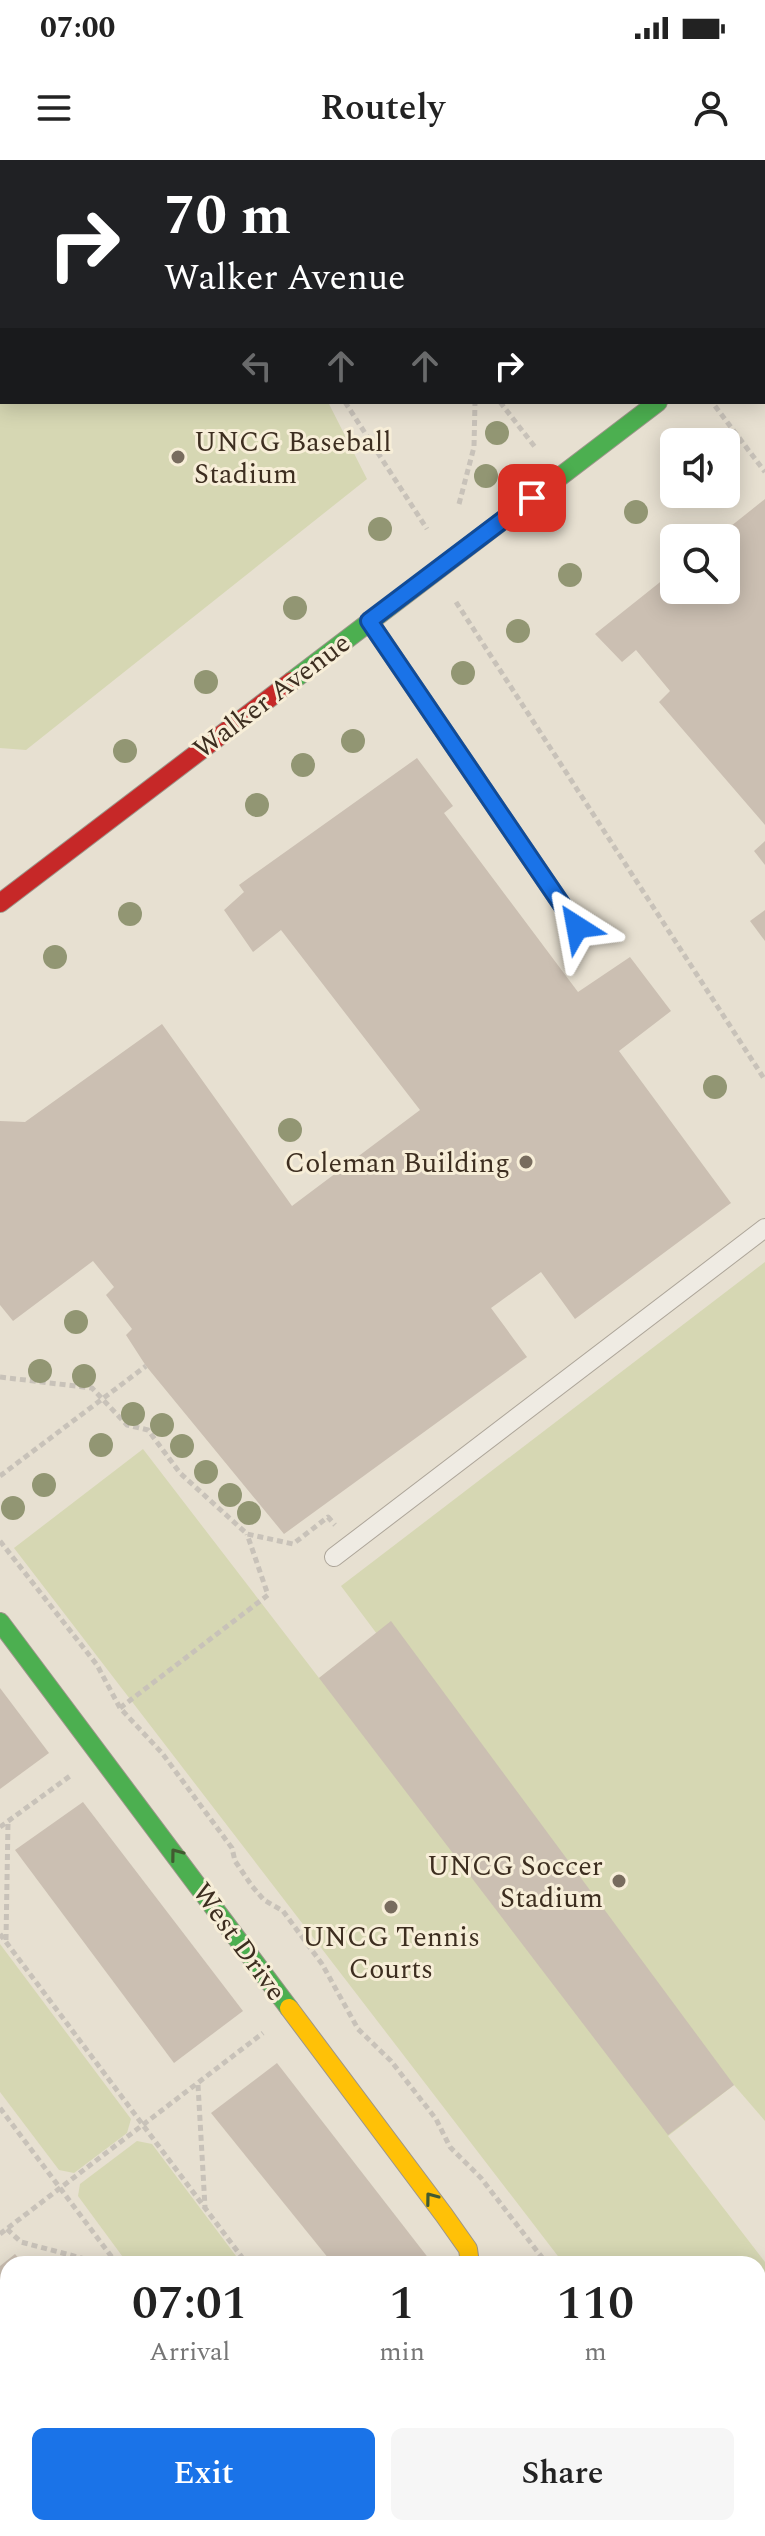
<!DOCTYPE html>
<style>
body{margin:0;font-family:Spectral,serif;background:#f6f6f6;color:#222;height:100vh;display:flex;flex-direction:column;font-size:30px;white-space:nowrap}
*{box-sizing:border-box;margin:0}
p{font-size:26px;color:#767676}
.icon{flex:none;width:44px;height:44px;fill:none;stroke:currentColor;stroke-width:2;stroke-linecap:round;stroke-linejoin:round}
.map{position:relative;flex:1;overflow:hidden}
.panel{position:absolute;left:0px;top:2096px;width:766px;height:280px;display:flex;flex-direction:column;background:#fff;border-radius:24px 24px 0 0;box-shadow:0 4px 20px #0003}
.panel>*{flex:none}
.guide{position:absolute;left:0px;top:0px;width:766px;height:244px;box-shadow:0 4px 20px #0003;background:#202124;color:#fff;overflow:hidden}
.buttons{position:absolute;left:660px;top:268px;display:grid;gap:16px}
.buttons a{display:grid;place-items:center;width:80px;height:80px;border-radius:12px;background:#fff;box-shadow:0 4px 20px #0003;font-size:40px}
.pin{position:absolute;display:grid;place-items:center;width:68px;height:68px;color:#fff;margin:-34px;border-radius:16px;box-shadow:0 4px 12px #0006}
.me{position:absolute;width:88px;margin:-44px;rotate:326deg;stroke-linejoin:round;filter:drop-shadow(0 0 6px #0008)}
.turn{display:flex;align-items:center;gap:28px;height:168px;padding:0 32px;font-size:36px}
.turn .icon{width:104px;height:104px;stroke-width:2.5}
.turn b{display:block;font-size:56px;line-height:68px}
.lanes{display:flex;align-items:center;height:76px;padding:0 32px;background:#0003;justify-content:center;gap:40px;direction:ltr}
.lanes .off{opacity:.35}
.eta{display:flex;justify-content:space-evenly;align-items:center;height:136px;text-align:center}
.eta b{font-size:48px;font-weight:600;line-height:56px}
.cta{display:flex;gap:16px;margin-top:auto;padding:16px 32px}
.cta a{flex:1;height:92px;border-radius:12px;background:#1a73e8;color:#fff;font-size:32px;font-weight:600;line-height:92px;text-align:center}
.cta a+a{background:#f6f6f6;color:#222}
.status{display:flex;justify-content:space-between;align-items:center;height:56px;padding:0 40px;background:#fff;direction:ltr}
.status svg{height:22px;fill:currentColor}
header{display:flex;justify-content:space-between;align-items:center;height:104px;padding:0 32px;background:#fff;font-size:36px;font-weight:600}
.map>svg:first-child{display:block}
</style>
<div class="status"><b>07:00</b><svg viewBox="0 0 49 12"><path d="M0 12V9h3v3zM5 12V6h3v6zM10 12V3h3v9zM15 12V0h3v12zM26 1h20v11H26zM47 4h2v5h-2z"/></svg></div>
<header><svg class="icon" aria-label="menu" viewBox="0 0 24 24"><path d="M4 6h16M4 12h16M4 18h16"/></svg>Routely<svg class="icon" aria-label="person" viewBox="0 0 24 24"><circle cx="12" cy="8" r="4"/><path d="M4 21q1-7 8-7t8 7"/></svg></header>
<div class="map">
<svg width="765" height="2376" viewBox="0 0 765 2376">
<rect width="100%" height="100%" fill="#e7e0d1"/>
<!-- green -->
<g fill="#d6d7b3">
<path d="M0,0L103,2H2V242H328L367,319L26,590L0,588Z"/>
<path d="M765,1102V1961L734,1925L668,1976L765,2102V2256L758,2261V2104H564L14,1388L143,1289L319,1518L377,1474L341,1426Z"/>
<path d="M0,1784L131,1959L127,1973L74,2013L59,2010L0,1932Z"/>
<path d="M137,1981L152,1984L242,2104H128L78,2036L80,2024Z"/>
</g>
<!-- building -->
<g fill="#cbbfb2">
<path d="M765,339V665L659,542L670,531L636,490L622,502L595,474L674,411V430H726V378H716Z"/>
<path d="M417,598L453,646L444,653L578,832L630,797L671,851L619,891L731,1043L575,1159L541,1112L491,1148L527,1197L284,1374L146,1206L126,1175L132,1169L106,1135L114,1127L93,1101L13,1161L0,1145V961L25,962L162,864L292,1046L420,950L281,770L253,792L224,750L244,732L239,725Z"/>
<path d="M765,681V705L754,691Z"/>
<path d="M765,750V781L750,761Z"/>
<path d="M391,1461L734,1925L668,1975L319,1518Z"/>
<path d="M0,1528L49,1593L0,1629Z"/>
<path d="M83,1642L243,1851L174,1903L15,1690Z"/>
<path d="M277,1903L433,2104H333L211,1953Z"/>
<path d="M15,2094L23,2104H8V2206L0,2195V2106Z"/>
<path d="M493,2368H628L634,2376H482Z"/>
</g>
<g fill="none" stroke-linecap="round" stroke-linejoin="round">
<defs>
<g id="lane">
<path d="M369,461L577,767"/>
<path d="M334,1397L765,1068"/>
</g>
<g id="street">
<path d="M764,162L765,161"/>
<path d="M154,2376L165,2368"/>
</g>
<g id="fast">
<path d="M292,521L658,242"/>
<path d="M0,1462L289,1848"/>
</g>
<path id="slow" d="M289,1848L444,2055L468,2089L470,2104"/>
<path id="jam" d="M0,743L292,521"/>
</defs>
<!-- lane casing -->
<use href="#lane" stroke="#ada599" stroke-width="20"/>
<!-- street casing -->
<use href="#street" stroke="#ada599" stroke-width="40"/>
<!-- fast casing -->
<use href="#fast" stroke="#9c958a" stroke-width="20"/>
<!-- slow casing -->
<use href="#slow" stroke="#9c958a" stroke-width="20"/>
<!-- jam casing -->
<use href="#jam" stroke="#9c958a" stroke-width="20"/>
<!-- path -->
<g stroke="#c8c2b9" stroke-width="5" stroke-dasharray="6 4" stroke-linecap="butt">
<path d="M210,0L211,2"/>
<path d="M310,0L312,2"/>
<path d="M345,242L427,369"/>
<path d="M500,242L535,287"/>
<path d="M715,246L765,312"/>
<path d="M459,344L474,287L475,242"/>
<path d="M456,442L765,920"/>
<path d="M0,1217L92,1228L127,1265L148,1270L180,1313L247,1374L293,1384L328,1357L335,1365"/>
<path d="M0,1381L97,1505L120,1548L162,1593L232,1688L235,1701L252,1726L264,1740L283,1751L322,1804L358,1869L391,1901L436,1959L450,1987L481,2018L547,2104"/>
<path d="M120,1548L268,1435L247,1374"/>
<path d="M0,1667L70,1616"/>
<path d="M0,1774L247,2104"/>
<path d="M6,1780L8,1662"/>
<path d="M198,1925L205,2047"/>
<path d="M0,1948L117,2104"/>
<path d="M7,2069L21,2082L104,2104"/>
<path d="M0,2074L263,1873"/>
<path d="M381,2368L387,2376"/>
<path d="M677,2368L683,2376"/>
<path d="M238,2376L249,2368"/>
<path d="M447,2376L458,2368"/>
</g>
<!-- lane -->
<use href="#lane" stroke="#efebe3" stroke-width="18"/>
<!-- street -->
<use href="#street" stroke="#efebe3" stroke-width="38"/>
<!-- fast -->
<use href="#fast" stroke="#4caf50" stroke-width="18"/>
<!-- slow -->
<use href="#slow" stroke="#ffc107" stroke-width="18"/>
<!-- jam -->
<use href="#jam" stroke="#c62828" stroke-width="18"/>
<!-- path-bridge -->
<path stroke="#c8c2b9" stroke-width="5" stroke-dasharray="6 4" stroke-linecap="butt" d="M0,1316L146,1206"/>
</g>
<!-- trees -->
<g fill="#929673">
<circle cx="497" cy="273" r="12"/>
<circle cx="486" cy="316" r="12"/>
<circle cx="636" cy="352" r="12"/>
<circle cx="380" cy="369" r="12"/>
<circle cx="570" cy="415" r="12"/>
<circle cx="295" cy="448" r="12"/>
<circle cx="518" cy="471" r="12"/>
<circle cx="463" cy="513" r="12"/>
<circle cx="206" cy="522" r="12"/>
<circle cx="353" cy="581" r="12"/>
<circle cx="125" cy="591" r="12"/>
<circle cx="303" cy="605" r="12"/>
<circle cx="257" cy="645" r="12"/>
<circle cx="130" cy="754" r="12"/>
<circle cx="55" cy="797" r="12"/>
<circle cx="715" cy="927" r="12"/>
<circle cx="290" cy="970" r="12"/>
<circle cx="76" cy="1162" r="12"/>
<circle cx="40" cy="1211" r="12"/>
<circle cx="84" cy="1216" r="12"/>
<circle cx="133" cy="1254" r="12"/>
<circle cx="162" cy="1265" r="12"/>
<circle cx="101" cy="1285" r="12"/>
<circle cx="182" cy="1286" r="12"/>
<circle cx="206" cy="1312" r="12"/>
<circle cx="44" cy="1325" r="12"/>
<circle cx="230" cy="1335" r="12"/>
<circle cx="13" cy="1348" r="12"/>
<circle cx="249" cy="1353" r="12"/>
</g>
<!-- one-way arrows -->
<defs><path id="oneway-chevron" d="M-2-3.5L2.5 0L-2 3.5" fill="none" stroke-width="1.6" stroke-linecap="round" stroke-linejoin="round" transform="scale(2)"/></defs>
<g stroke="#425b31">
<use href="#oneway-chevron" transform="translate(176 1694) rotate(-127)"/>
<use href="#oneway-chevron" transform="translate(431 2038) rotate(-127)"/>
</g>
<g fill="none" stroke-linecap="round" stroke-linejoin="round">
<defs>
<path id="route" d="M532,338L369,461L577,767"/>
</defs>
<!-- route casing -->
<use href="#route" stroke="#114b97" stroke-width="20"/>
<!-- route -->
<use href="#route" stroke="#1a73e8" stroke-width="14"/>
</g>
<!-- markers -->
<g fill="#786c5e" stroke="#f7eed8" stroke-width="3">
<circle cx="178" cy="297" r="8"/>
<circle cx="526" cy="1002" r="8"/>
<circle cx="619" cy="1721" r="8"/>
<circle cx="391" cy="1747" r="8"/>
</g>
<g text-anchor="middle" stroke-width="6" stroke-linejoin="round" paint-order="stroke">
<!-- poi labels -->
<g font-size="28" fill="#3d2e20" stroke="#f7eed8" text-anchor="end">
<text x="194" y="291" text-anchor="start">UNCG Baseball<tspan x="194" dy="32">Stadium</tspan></text>
<text x="510" y="1012">Coleman Building</text>
<text x="603" y="1715">UNCG Soccer<tspan x="603" dy="32">Stadium</tspan></text>
<text x="391" y="1786" text-anchor="middle">UNCG Tennis<tspan x="391" dy="32">Courts</tspan></text>
</g>
<!-- street labels -->
<g font-size="28" fill="#3d2e20" stroke="#f7eed8">
<text transform="translate(271 535) rotate(-37)" y="10">Walker Avenue</text>
<text transform="translate(240 1781) rotate(54)" y="10">West Drive</text>
</g>
</g>
</svg>
<div class="buttons">
<a><svg class="icon" aria-label="sound" viewBox="0 0 24 24"><path d="M4 9h4l5-4v14l-5-4H4zM17 9q2 3 0 6"/></svg></a>
<a><svg class="icon" aria-label="search" viewBox="0 0 24 24"><circle cx="10" cy="10" r="6"/><path d="M15 15l6 6"/></svg></a>
</div>
<div class="pin" style="left:532px;top:338px;background:#d93025"><svg class="icon" aria-label="arrive" viewBox="0 0 24 24"><path d="M6 21V4h12l-3 4 3 4H6"/></svg></div>
<svg class="me" style="left:577px;top:767px" viewBox="-20 -20 40 40"><path d="M0-17L14 15 0 8-14 15z" fill="#1a73e8" stroke="#fff" stroke-width="4"/></svg>
<div class="guide">
<div class="turn"><svg class="icon" aria-label="right" viewBox="0 0 24 24"><path d="M7 20v-9h11M14 6l5 5-5 5"/></svg><div><b>70 m</b>Walker Avenue</div></div>
<div class="lanes"><svg class="icon off" aria-label="left" viewBox="0 0 24 24"><path d="M17 20v-9H6M10 6l-5 5 5 5"/></svg><svg class="icon off" aria-label="ahead" viewBox="0 0 24 24"><path d="M12 20V5M6 11l6-6 6 6"/></svg><svg class="icon off" aria-label="ahead" viewBox="0 0 24 24"><path d="M12 20V5M6 11l6-6 6 6"/></svg><svg class="icon" aria-label="right" viewBox="0 0 24 24"><path d="M7 20v-9h11M14 6l5 5-5 5"/></svg></div>
</div>
<section class="panel">
<div class="eta">
<div><b>07:01</b><p>Arrival</p></div>
<div><b>1</b><p>min</p></div>
<div><b>110</b><p>m</p></div>
</div>
<div class="cta"><a>Exit</a><a>Share</a></div>
</section>
</div>
